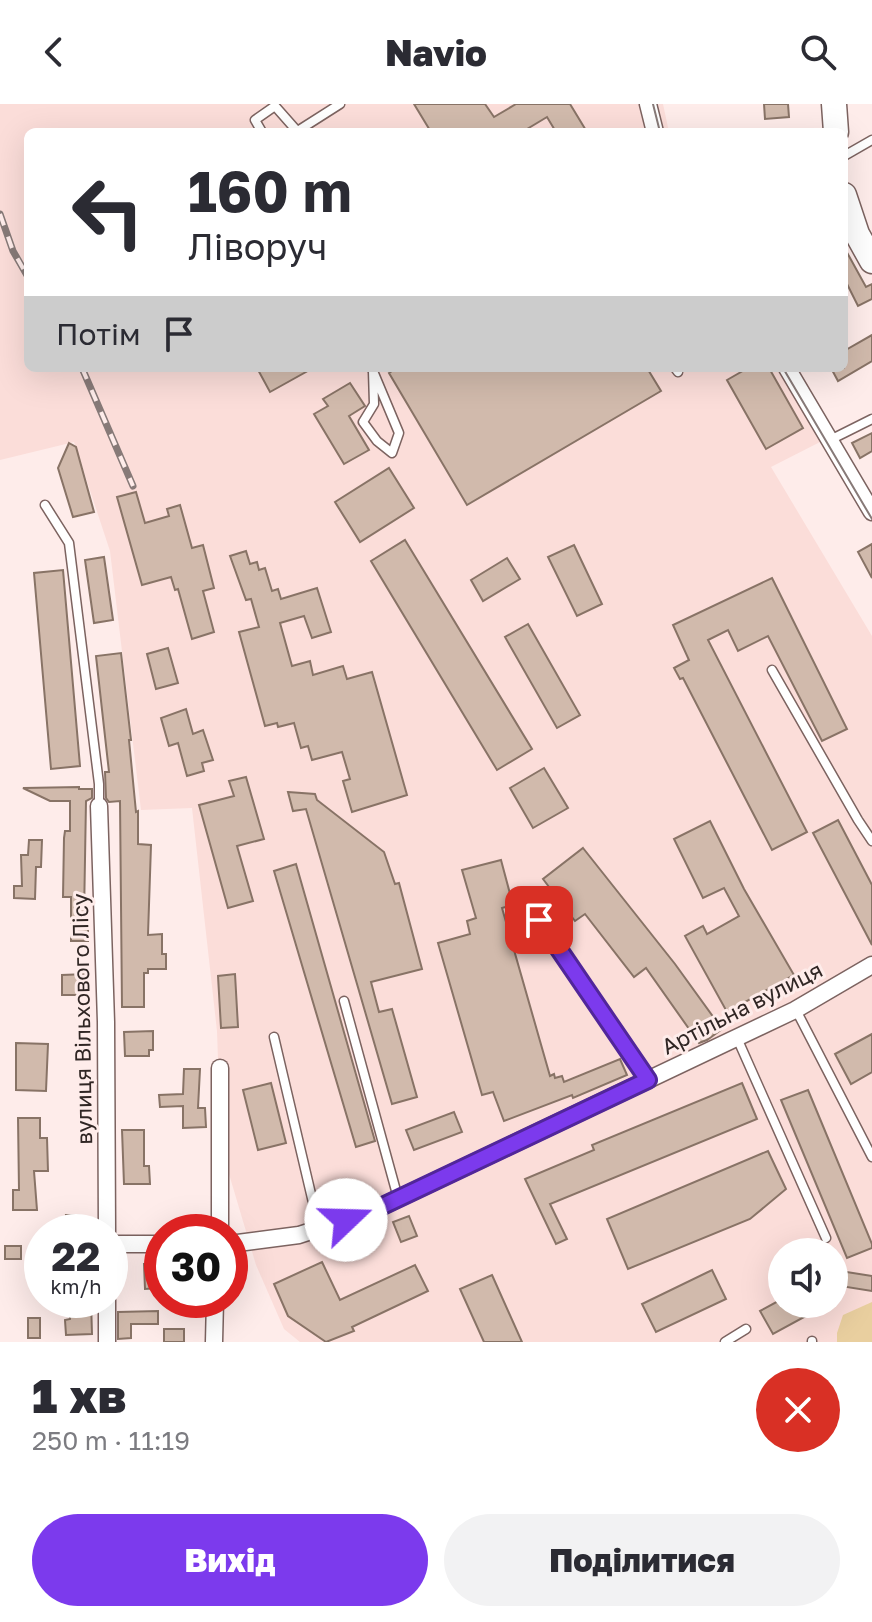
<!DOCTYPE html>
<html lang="uk">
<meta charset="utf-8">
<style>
body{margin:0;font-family:"Golos Text",sans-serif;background:#f2f2f3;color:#2b2b33;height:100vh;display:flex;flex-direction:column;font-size:30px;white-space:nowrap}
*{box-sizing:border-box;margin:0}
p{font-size:26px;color:#7c7c81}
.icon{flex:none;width:44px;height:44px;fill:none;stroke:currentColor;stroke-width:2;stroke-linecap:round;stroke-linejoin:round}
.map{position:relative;height:1238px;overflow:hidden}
.panel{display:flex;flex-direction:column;background:#fff;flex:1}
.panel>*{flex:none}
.guide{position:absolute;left:24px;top:24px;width:824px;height:244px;border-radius:12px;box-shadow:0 8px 32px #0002;background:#fff;color:#2b2b33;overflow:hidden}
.fabs{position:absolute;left:768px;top:1134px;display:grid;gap:16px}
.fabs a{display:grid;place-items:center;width:80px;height:80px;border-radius:50%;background:#fff;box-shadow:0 8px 32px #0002;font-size:40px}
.speed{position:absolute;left:24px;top:1110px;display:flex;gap:16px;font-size:40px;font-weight:700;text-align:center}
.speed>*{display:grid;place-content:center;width:104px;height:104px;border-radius:50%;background:#fff;box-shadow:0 8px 32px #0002;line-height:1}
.speed small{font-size:20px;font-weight:400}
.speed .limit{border:12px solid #d22;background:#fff;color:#111}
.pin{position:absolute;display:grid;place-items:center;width:68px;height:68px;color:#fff;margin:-34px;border-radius:16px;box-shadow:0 4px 12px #0006}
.me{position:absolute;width:88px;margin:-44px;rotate:69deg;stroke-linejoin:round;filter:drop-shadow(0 0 6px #0008)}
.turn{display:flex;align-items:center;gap:28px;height:168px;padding:0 32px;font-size:36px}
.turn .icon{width:104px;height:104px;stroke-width:2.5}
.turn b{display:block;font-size:56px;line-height:68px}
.then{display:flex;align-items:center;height:76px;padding:0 32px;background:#0003;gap:16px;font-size:30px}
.round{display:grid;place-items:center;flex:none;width:84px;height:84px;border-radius:42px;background:#f2f2f3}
.overview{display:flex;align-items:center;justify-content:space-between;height:136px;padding:0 32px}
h1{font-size:48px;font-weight:800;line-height:60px}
.primary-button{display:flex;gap:16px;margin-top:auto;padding:16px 32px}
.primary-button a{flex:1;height:92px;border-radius:48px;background:#7c3aed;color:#fff;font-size:32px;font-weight:800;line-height:92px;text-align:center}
.primary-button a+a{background:#f2f2f3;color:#2b2b33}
header{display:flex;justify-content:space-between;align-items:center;height:104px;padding:0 32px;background:#fff;font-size:36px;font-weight:800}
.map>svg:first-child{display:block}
</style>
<header><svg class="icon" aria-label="back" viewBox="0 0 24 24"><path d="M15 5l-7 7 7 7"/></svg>Navio<svg class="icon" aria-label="search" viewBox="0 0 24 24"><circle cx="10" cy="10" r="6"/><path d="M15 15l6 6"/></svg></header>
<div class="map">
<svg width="872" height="1238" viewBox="0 0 872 1238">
<rect width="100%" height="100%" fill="#feecea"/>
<!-- built -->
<path fill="#fbddd9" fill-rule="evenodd" d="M0,0H663L669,28H28V264H781L822,337L771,363L872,532V1238H300L284,1225L256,1161L221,1043L217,927L192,704L141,706L110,447L74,338L0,356ZM782,1148H834V1200H782Z"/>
<!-- green -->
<path fill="#e9cf9f" d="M872,1198V1238H837V1229L843,1211Z"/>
<!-- building -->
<g fill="#d1baac" stroke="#887366" stroke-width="2">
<path d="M414,0H485L494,13L516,0H570L587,28H556L547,13L522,28H431Z"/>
<path d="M764,0H788L789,13L765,15Z"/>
<path d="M844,143L866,183L872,180V195L858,202L844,174Z"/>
<path d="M872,231V257L838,277L831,264H844V247Z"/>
<path d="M257,264H313L270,288Z"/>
<path d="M397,264H647L661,287L467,401L389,269Z"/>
<path d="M748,264H769L803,324L766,345L727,276Z"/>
<path d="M350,279L365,302L349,312L369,346L344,360L314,310L328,302L323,295Z"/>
<path d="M872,329V347L860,354L852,339Z"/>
<path d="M69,339L76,343L94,408L73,413L58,364Z"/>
<path d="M389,364L414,404L360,438L335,398Z"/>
<path d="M136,388L145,419L169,412L167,405L180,401L192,444L203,441L214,484L203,487L214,528L192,535L178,485L175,486L171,473L142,481L117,393Z"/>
<path d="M405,436L532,645L497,666L371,457Z"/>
<path d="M872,440V474L858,448Z"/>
<path d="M574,441L602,500L577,512L548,453Z"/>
<path d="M246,447L250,460L257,458L259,466L265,464L272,487L278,485L281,495L317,484L331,528L312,534L304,512L280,519L292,562L310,557L313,571L343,562L347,575L372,568L407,691L352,708L343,677L350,675L342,648L312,656L308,642L301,644L294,619L278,623L277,619L265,622L239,528L259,523L251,495L246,496L230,452Z"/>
<path d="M104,453L113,516L94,519L85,456Z"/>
<path d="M507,454L520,475L483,497L471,476Z"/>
<path d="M63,466L80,662L51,665L34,469Z"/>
<path d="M772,474L847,625L822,637L768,532L738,547L728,526L708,536L807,728L772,746L683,574L680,575L674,564L689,556L673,521Z"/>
<path d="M528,520L580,611L557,624L505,533Z"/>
<path d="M168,544L178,579L156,585L147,550Z"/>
<path d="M121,549L131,636H129L136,708L138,707V740L151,741L148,831L162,830V850H166V865H148V869H144V903H122L120,697L109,698L106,694L105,668H109L96,552Z"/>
<path d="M186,605L193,630L203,626L213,656L202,659L204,667L187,672L178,639L169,642L161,614Z"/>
<path d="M544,664L568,704L533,724L510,684Z"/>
<path d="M246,673L264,735L237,742L253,797L228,804L199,701L234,692L229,677Z"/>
<path d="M79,683V685H92V694L86,697L84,813H88V837H71V793H63L64,734L65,727H70V697H50L23,684Z"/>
<path d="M288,688L315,690L317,696L384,748L395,780L399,779L422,865L371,878L379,908L392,905L417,993L392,1000L306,705L293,707Z"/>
<path d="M838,716L872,781V841L813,729Z"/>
<path d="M710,717L744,785L794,871L727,908L685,832L703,822L707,830L739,812L724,784L703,794L674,735Z"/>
<path d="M29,736H42L41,763H36L35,795L14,794V782H22L21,751H28Z"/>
<path d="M583,744L675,860L722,925L707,936L699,939L646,864L634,873L585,810L575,817L543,775Z"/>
<path d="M501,756L513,801L502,804L550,972L554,970L555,974L562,972L564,978L620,955L627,971L573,994L572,991L504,1017L493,988L482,991L438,839L470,830L467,817L476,814L462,766Z"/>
<path d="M296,760L375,1037L356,1043L274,767Z"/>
<path d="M87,870L88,891H62V871Z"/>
<path d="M235,870L238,923L221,924L218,872Z"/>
<path d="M153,927V946H149V952H125L124,928Z"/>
<path d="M872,930V968L851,980L835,950Z"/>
<path d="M16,939L48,940L46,987L16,986Z"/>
<path d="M184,965H200L198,1004H205L206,1023L183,1024V1002L160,1003L159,991L183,990Z"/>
<path d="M271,979L286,1039L258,1046L243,986Z"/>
<path d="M742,979L757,1015L550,1100L567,1135L556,1140L525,1075L594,1046L592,1041Z"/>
<path d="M808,986L872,1140V1144L847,1154L781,996Z"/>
<path d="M454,1008L462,1028L414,1046L406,1026Z"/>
<path d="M18,1014H40V1034H47L48,1067H34L37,1106H13V1086H19Z"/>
<path d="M122,1026H144V1062H149L150,1080H124Z"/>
<path d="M768,1047L786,1085L750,1115L628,1165L607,1115Z"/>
<path d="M66,1111L81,1112L80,1127L68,1126Z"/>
<path d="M409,1112L417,1132L401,1138L393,1118Z"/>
<rect x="5" y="1142" width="16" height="13"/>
<path d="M322,1158L340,1196L415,1161L428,1187L352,1223L354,1227L326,1238L288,1212L274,1180Z"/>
<path d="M159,1159L160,1184L145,1185L144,1160Z"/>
<path d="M712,1166L726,1195L656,1228L642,1200Z"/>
<path d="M834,1166L872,1172V1187L834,1181Z"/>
<path d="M492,1171L522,1238H484L460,1185Z"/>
<path d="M782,1195V1200H828L773,1230L760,1207Z"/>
<path d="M70,1196H91L92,1230L66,1231L65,1216L70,1215Z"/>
<path d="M158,1207V1220H131V1234L118,1235V1208Z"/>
<rect x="28" y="1214" width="12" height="20"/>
<rect x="164" y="1225" width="20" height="13"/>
</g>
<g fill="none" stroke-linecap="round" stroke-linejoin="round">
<defs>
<g id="service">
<path d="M262,28L255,16L275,2L297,27"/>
<path d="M296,28L340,0"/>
<path d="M844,52L872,36"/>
<path d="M371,264L373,267L399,329L392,349L377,337L363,318L374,300L373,267L375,264"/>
<path d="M675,264L678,268"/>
<path d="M830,336L872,315"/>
<path d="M45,401L69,439L99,680V701"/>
<path d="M772,566L858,716L872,737"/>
<path d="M539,816L647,975"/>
<path d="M344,897L398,1094"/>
<path d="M796,906L872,1053"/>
<path d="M274,933L319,1124"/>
<path d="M737,934L826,1134"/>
<path d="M812,1237V1238"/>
<path d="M725,1238L746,1225"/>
</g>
<g id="minor">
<path d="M648,0L655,28"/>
<path d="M787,264L872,408"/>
<path d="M99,702L106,918L107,1128"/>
<path d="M220,964V1128"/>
<path d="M110,1140H162"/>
<path d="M230,1140L299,1131L372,1107L795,906L872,861"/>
<path d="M107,1196V1238"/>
<path d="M214,1238L215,1196"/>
</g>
<g id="secondary">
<path d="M834,0L836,28"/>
<path d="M844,91L857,130L872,157"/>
</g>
</defs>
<!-- service casing -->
<use href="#service" stroke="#7c6360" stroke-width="11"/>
<!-- minor casing -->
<use href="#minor" stroke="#7c6360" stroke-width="19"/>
<!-- secondary casing -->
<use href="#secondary" stroke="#7c6360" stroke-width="27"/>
<!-- service -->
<use href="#service" stroke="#fff" stroke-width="8"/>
<!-- minor -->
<use href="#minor" stroke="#fff" stroke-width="16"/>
<!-- secondary -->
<use href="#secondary" stroke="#fff" stroke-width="24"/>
<!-- tram -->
<g stroke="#877a78" stroke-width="2">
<path d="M653,0L660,28"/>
<path d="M783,264L872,415"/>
</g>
<defs>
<g id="rail">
<path d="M0,110L13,147L28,173"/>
<path d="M82,264L133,382"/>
</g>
</defs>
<!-- rail casing -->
<use href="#rail" stroke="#877a78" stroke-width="7"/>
<!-- rail -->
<use href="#rail" stroke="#feecea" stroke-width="4" stroke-dasharray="12" stroke-linecap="butt"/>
</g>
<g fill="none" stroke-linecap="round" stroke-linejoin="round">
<defs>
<path id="route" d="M346,1116L372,1107L648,976L539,816"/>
</defs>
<!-- route casing -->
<use href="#route" stroke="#51269a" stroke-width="20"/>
<!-- route -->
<use href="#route" stroke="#7c3aed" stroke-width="14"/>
</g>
<g text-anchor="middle" stroke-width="6" stroke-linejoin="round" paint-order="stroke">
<!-- street labels -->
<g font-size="22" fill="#302624" stroke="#feecea">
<text transform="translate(742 904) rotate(-27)" y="8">Артільна вулиця</text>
<text transform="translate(82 915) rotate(-91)" y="8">вулиця Вільхового Лісу</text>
</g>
</g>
</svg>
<div class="fabs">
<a><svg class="icon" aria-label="sound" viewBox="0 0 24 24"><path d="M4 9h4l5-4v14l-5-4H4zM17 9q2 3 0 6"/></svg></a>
</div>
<div class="speed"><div>22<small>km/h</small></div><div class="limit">30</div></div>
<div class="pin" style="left:539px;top:816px;background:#d93025"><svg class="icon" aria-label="arrive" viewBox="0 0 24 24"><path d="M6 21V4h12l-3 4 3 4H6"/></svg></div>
<svg class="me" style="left:346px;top:1116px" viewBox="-20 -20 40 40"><circle r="19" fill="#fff"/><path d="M0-13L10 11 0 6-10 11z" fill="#7c3aed"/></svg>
<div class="guide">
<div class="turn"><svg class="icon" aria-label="left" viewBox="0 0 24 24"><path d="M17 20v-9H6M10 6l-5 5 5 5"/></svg><div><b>160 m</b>Ліворуч</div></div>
<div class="then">Потім<svg class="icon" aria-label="arrive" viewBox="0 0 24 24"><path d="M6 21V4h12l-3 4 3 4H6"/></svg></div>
</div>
</div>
<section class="panel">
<div class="overview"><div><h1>1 хв</h1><p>250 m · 11:19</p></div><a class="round" style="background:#d93025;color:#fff"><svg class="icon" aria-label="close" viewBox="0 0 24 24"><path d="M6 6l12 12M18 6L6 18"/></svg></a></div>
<div class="primary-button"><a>Вихід</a><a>Поділитися</a></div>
</section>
